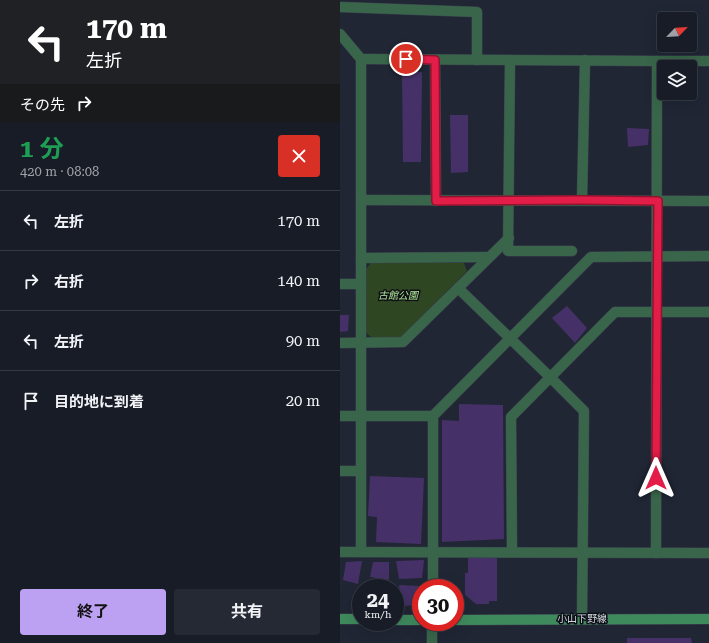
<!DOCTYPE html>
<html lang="ja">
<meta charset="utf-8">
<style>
body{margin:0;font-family:"Roboto Serif","Noto Sans JP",serif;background:#252933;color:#f1f3f6;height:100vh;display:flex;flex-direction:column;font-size:15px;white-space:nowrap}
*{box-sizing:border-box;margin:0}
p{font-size:13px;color:#9fa1a7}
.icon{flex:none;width:22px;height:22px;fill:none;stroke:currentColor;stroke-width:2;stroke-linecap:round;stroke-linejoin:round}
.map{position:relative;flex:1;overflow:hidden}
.drawer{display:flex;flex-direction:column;background:#181c27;width:340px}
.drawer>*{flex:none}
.banner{background:#202124;color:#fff;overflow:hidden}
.needle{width:26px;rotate:65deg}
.tools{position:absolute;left:317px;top:12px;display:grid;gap:8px}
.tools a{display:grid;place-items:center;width:40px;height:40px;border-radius:4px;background:#181c27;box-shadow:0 4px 16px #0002,0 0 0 1px #363a44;font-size:20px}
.speed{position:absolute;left:12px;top:579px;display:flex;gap:8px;font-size:20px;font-weight:700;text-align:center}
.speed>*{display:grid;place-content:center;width:52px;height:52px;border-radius:50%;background:#181c27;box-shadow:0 4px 16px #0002,0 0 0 1px #363a44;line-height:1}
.speed small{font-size:10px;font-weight:400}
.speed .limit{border:6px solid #d22;background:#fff;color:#111}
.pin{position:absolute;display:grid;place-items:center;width:34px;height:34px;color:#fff;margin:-17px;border:2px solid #fff;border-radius:50%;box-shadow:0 1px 4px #0007}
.me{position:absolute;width:44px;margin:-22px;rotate:0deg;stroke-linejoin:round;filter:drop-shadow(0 0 3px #0008)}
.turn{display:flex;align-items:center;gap:14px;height:84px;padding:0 20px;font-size:18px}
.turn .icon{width:52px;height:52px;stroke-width:2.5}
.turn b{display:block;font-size:28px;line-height:34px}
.then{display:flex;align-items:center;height:38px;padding:0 20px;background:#0003;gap:8px;font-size:15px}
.round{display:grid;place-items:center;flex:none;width:42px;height:42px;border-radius:4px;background:#252933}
.overview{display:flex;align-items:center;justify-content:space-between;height:68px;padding:0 20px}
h1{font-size:24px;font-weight:700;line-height:30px;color:#1e9e55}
.button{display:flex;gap:8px;margin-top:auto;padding:8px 20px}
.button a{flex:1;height:46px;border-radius:4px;background:#bca0f2;color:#111;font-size:16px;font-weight:700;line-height:46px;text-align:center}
.button a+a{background:#252933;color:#f1f3f6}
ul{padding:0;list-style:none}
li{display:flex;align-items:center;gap:12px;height:60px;padding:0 20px;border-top:1px solid #363a44}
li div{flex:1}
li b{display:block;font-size:15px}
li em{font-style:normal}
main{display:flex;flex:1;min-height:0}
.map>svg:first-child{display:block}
</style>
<main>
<section class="drawer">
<div class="banner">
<div class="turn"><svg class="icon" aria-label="left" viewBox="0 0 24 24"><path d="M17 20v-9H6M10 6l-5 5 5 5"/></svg><div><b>170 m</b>左折</div></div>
<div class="then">その先<svg class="icon" aria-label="right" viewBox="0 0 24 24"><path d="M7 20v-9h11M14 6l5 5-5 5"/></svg></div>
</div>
<div class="overview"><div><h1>1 分</h1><p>420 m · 08:08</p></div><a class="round" style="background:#d93025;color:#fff"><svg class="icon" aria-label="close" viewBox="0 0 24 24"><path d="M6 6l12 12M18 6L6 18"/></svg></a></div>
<ul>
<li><svg class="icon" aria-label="left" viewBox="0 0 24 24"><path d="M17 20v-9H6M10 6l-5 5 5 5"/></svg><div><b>左折</b></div><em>170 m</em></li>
<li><svg class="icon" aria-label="right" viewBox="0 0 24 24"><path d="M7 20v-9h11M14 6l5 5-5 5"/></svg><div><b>右折</b></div><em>140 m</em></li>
<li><svg class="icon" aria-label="left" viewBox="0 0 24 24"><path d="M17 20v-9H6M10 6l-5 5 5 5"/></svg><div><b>左折</b></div><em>90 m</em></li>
<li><svg class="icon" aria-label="arrive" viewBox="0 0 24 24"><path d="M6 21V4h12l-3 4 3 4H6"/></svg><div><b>目的地に到着</b></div><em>20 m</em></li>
</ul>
<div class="button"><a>終了</a><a>共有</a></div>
</section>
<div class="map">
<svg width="369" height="643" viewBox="0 0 369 643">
<rect width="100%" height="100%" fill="#202634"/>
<!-- green -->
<path fill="#2f4622" d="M31,263H124L127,271L61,337H31L25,332L26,269Z"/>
<!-- building -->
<g fill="#453167">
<path d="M82,72L81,162H63L62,73Z"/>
<path d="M110,115H128V172L111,173Z"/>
<path d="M287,128L309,129L308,145L288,147Z"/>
<path d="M227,306L247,328L235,343L212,318Z"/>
<path d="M0,315H9L8,331L0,332Z"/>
<path d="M119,404L163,405L164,539L102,542V420L119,421Z"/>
<path d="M30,476L84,478L81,544L36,542L37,517L28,516Z"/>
<path d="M128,558H157V601H149V604H136L125,595V573H128Z"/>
<path d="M84,560L82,578L59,579L56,561Z"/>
<path d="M22,561L18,584L3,580L6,562Z"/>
<path d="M33,562H49V580L30,577Z"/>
<path d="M25,583L50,586V588H25Z"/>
<path d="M59,585L80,586V605L61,606Z"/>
<path d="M287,638H351L352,643H287Z"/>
</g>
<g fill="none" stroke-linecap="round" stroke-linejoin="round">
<defs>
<g id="street">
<path d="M0,7L137,12V60"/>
<path d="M0,34L21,59V552"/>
<path d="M21,59L317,61L316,553"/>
<path d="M95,60L96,201"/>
<path d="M170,60L168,251H232"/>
<path d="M317,61H369"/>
<path d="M21,200L369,201"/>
<path d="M242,200L245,60"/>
<path d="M21,258L149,257"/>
<path d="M0,284H21"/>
<path d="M118,288L210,377L244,411L242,618"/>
<path d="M0,343L63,342L169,238"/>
<path d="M0,416H93"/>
<path d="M0,471H21"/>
<path d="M0,552L369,553"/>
<path d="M172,552L171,417L275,312H369"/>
<path d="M93,588V416L251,257L369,256"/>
<path d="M92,643V622"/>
</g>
<g id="secondary">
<path d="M0,619H21"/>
<path d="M55,620H81"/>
<path d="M115,620L369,619"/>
</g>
</defs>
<!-- street casing -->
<use href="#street" stroke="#3c424f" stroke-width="11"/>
<!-- secondary casing -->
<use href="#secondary" stroke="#3c424f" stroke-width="11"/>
<!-- street -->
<use href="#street" stroke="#39664a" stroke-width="10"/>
<!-- secondary -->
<use href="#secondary" stroke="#3f8a5d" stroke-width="10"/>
</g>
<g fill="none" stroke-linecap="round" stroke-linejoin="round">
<defs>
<path id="route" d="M66,59L95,60L96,201L242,200L318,201L316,478"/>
</defs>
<!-- route casing -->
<use href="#route" stroke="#92132f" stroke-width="10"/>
<!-- route -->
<use href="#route" stroke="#e11d48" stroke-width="7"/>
</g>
<g text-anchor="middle" stroke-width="3" stroke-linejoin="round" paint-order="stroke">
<!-- park labels -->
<g font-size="10" font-style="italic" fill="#b0e594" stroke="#0c0f15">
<text x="58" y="299">古館公園</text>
</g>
<!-- street labels -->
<g font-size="10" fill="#d1d6df" stroke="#0c0f15">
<text x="242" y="622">小山下野線</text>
</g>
</g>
</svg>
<div class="tools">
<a><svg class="needle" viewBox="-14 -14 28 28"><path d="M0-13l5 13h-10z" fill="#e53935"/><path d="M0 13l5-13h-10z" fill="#9fa1a7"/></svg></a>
<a><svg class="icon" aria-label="layers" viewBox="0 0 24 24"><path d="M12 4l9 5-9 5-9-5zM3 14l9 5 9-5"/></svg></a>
</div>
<div class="speed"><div>24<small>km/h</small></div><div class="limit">30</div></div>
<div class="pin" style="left:66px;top:59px;background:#d93025"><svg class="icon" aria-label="arrive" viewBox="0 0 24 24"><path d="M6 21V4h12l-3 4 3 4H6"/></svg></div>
<svg class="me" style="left:316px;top:478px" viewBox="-20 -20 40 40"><path d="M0-17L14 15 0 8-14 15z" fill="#e11d48" stroke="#fff" stroke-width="4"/></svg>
</div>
</main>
